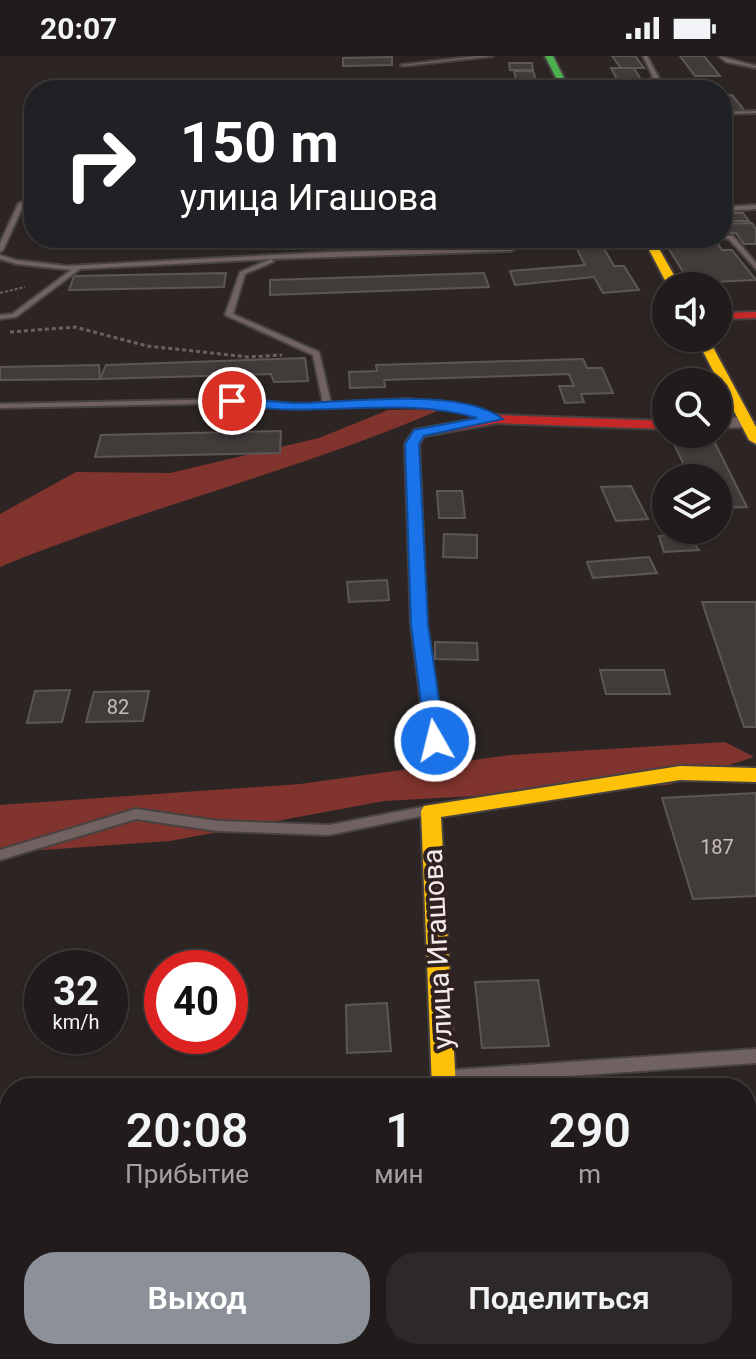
<!DOCTYPE html>
<html lang="ru">
<meta charset="utf-8">
<style>
body{margin:0;font-family:Roboto,sans-serif;background:#2d2928;color:#f1f3f6;height:100vh;display:flex;flex-direction:column;font-size:30px;white-space:nowrap}
*{box-sizing:border-box;margin:0}
p{font-size:26px;color:#a2a1a3}
.icon{flex:none;width:44px;height:44px;fill:none;stroke:currentColor;stroke-width:2;stroke-linecap:round;stroke-linejoin:round}
.map{position:relative;flex:1;overflow:hidden}
.details{position:absolute;left:0px;top:1022px;width:756px;height:282px;display:flex;flex-direction:column;background:#211c1b;border-radius:32px 32px 0 0;box-shadow:0 2px 6px #0004,0 0 0 2px #3e3a3a}
.details>*{flex:none}
.top-card{position:absolute;left:24px;top:24px;width:708px;height:168px;border-radius:32px;box-shadow:0 2px 6px #0004,0 0 0 2px #3e3a3a;background:#202124;color:#fff;overflow:hidden}
.buttons{position:absolute;left:652px;top:216px;display:grid;gap:16px}
.buttons a{display:grid;place-items:center;width:80px;height:80px;border-radius:50%;background:#211c1b;box-shadow:0 2px 6px #0004,0 0 0 2px #3e3a3a;font-size:40px}
.speed{position:absolute;left:24px;top:894px;display:flex;gap:16px;font-size:40px;font-weight:700;text-align:center}
.speed>*{display:grid;place-content:center;width:104px;height:104px;border-radius:50%;background:#211c1b;box-shadow:0 2px 6px #0004,0 0 0 2px #3e3a3a;line-height:1}
.speed small{font-size:20px;font-weight:400}
.speed .limit{border:12px solid #d22;background:#fff;color:#111}
.pin{position:absolute;display:grid;place-items:center;width:68px;height:68px;color:#fff;margin:-34px;border:4px solid #fff;border-radius:50%;box-shadow:0 2px 8px #0007}
.me{position:absolute;width:88px;margin:-44px;rotate:352deg;stroke-linejoin:round;filter:drop-shadow(0 0 6px #0008)}
.turn{display:flex;align-items:center;gap:28px;height:168px;padding:0 24px;font-size:36px}
.turn .icon{width:104px;height:104px;stroke-width:2.5}
.turn b{display:block;font-size:56px;line-height:68px}
.eta{display:flex;justify-content:space-evenly;align-items:center;height:136px;text-align:center}
.eta b{font-size:48px;font-weight:600;line-height:56px}
.primary-button{display:flex;gap:16px;margin-top:auto;padding:16px 24px}
.primary-button a{flex:1;height:92px;border-radius:32px;background:#8c9099;color:#fff;font-size:32px;font-weight:600;line-height:92px;text-align:center}
.primary-button a+a{background:#2d2928;color:#f1f3f6}
.status{display:flex;justify-content:space-between;align-items:center;height:56px;padding:0 40px;background:#211c1b;direction:ltr}
.status svg{height:22px;fill:currentColor}
.map>svg:first-child{display:block}
</style>
<div class="status"><b>20:07</b><svg viewBox="0 0 49 12"><path d="M0 12V9h3v3zM5 12V6h3v6zM10 12V3h3v9zM15 12V0h3v12zM26 1h20v11H26zM47 4h2v5h-2z"/></svg></div>
<div class="map">
<svg width="756" height="1303" viewBox="0 0 756 1303">
<rect width="100%" height="100%" fill="#2c2524"/>
<!-- forest -->
<g fill="#81342e">
<path d="M442,353C298,415 145,451 0,511V458L76,416L170,417L319,382L388,354Z"/>
<path d="M725,686L754,701L668,729L384,745L170,785L0,797V749L300,728L510,699Z"/>
</g>
<!-- building -->
<g fill="#413b3a" stroke="#5c5655" stroke-width="2">
<path d="M612,0H635L644,12H621Z"/>
<path d="M680,0H704L720,20H695Z"/>
<path d="M392,1V9L343,10V2Z"/>
<path d="M509,7H532L533,14H510Z"/>
<path d="M611,12H634L643,27H619Z"/>
<path d="M514,15H533L536,24H516Z"/>
<path d="M516,25H536L539,32H518Z"/>
<path d="M705,27L710,34H655L651,28Z"/>
<path d="M722,39H732L745,55H723Z"/>
<path d="M722,157H743L749,165H727Z"/>
<path d="M752,167L756,173V188H744L736,177H722V168Z"/>
<path d="M253,182H508L510,187L251,188Z"/>
<path d="M571,182H598L614,210H624L639,234L603,237L594,221L515,229L510,215L585,209Z"/>
<path d="M662,182H714L722,194H732L756,224L690,227Z"/>
<path d="M226,217L224,231L69,234L74,220Z"/>
<path d="M484,217L489,231L270,239V224Z"/>
<path d="M305,302L308,325L274,326L271,318L100,323L106,309Z"/>
<path d="M583,303L587,312H602L613,337L581,338L584,346L565,347L559,330H574L569,318L384,324L385,331L350,332L349,316L377,315L376,309Z"/>
<path d="M99,309L100,323L0,324V311Z"/>
<path d="M281,375L280,397L95,401L101,379Z"/>
<path d="M715,387L747,451L718,452V422H690L674,388Z"/>
<path d="M631,430L648,463L616,465L601,431Z"/>
<path d="M437,435H462L465,462H439Z"/>
<path d="M687,477L699,494L664,496L659,480Z"/>
<path d="M444,478L477,479V502L443,501Z"/>
<path d="M649,501L657,517L593,522L587,506Z"/>
<path d="M387,524L389,544L349,546L347,526Z"/>
<path d="M702,546H756V671H744Z"/>
<path d="M435,586L477,587L478,604L435,603Z"/>
<path d="M600,614H664L670,638H606Z"/>
<path d="M70,634L62,666L27,667L35,635Z"/>
<path d="M149,635L143,665L86,666L94,636Z"/>
<path d="M756,737V840L693,843L662,742Z"/>
<path d="M538,924L549,990L482,992L475,926Z"/>
<path d="M387,947L391,995L347,997L346,949Z"/>
</g>
<g fill="none" stroke-linecap="round" stroke-linejoin="round">
<defs>
<g id="lane">
<path d="M478,0H493L403,10L401,9Z"/>
<path d="M643,0H647L660,24H700L658,26L655,24L642,32L564,33L641,30L653,21Z"/>
<path d="M719,0L756,10V12L726,6Z"/>
<path d="M756,55V57L722,58V56Z"/>
<path d="M722,104L730,112V114L722,115V111H724Z"/>
<path d="M21,146L24,148L3,194L0,196V187L18,148Z"/>
<path d="M756,149V153L722,155V151Z"/>
<path d="M722,179L733,180L756,207V213L729,183L720,182H722Z"/>
<path d="M528,182H536L511,195L271,203L274,205L273,206L245,218L233,258L319,296L331,347L409,343L454,349L499,361V365H493L453,353L409,347L297,353L232,347L0,352V348L232,343L297,349L323,347L313,299L225,259L240,216L271,203L80,213L16,261L0,263V259L12,258L71,214L16,208L0,203V199L16,204L67,210L330,196L510,191Z"/>
<path d="M427,750L431,752L433,755L431,758L329,779L218,775L136,763L0,804V794L136,753L218,765L329,769Z"/>
<path d="M756,993V1007L452,1028L447,1026L445,1021L447,1016L452,1014Z"/>
</g>
<g id="street">
<path d="M718,362L746,361L754,366L746,371L718,372Z"/>
<path d="M438,1294H474L475,1303H439Z"/>
</g>
<g id="fast">
<path d="M545,0H553L570,34H562Z"/>
<path d="M436,370L441,371V377L424,380L419,388L427,569L444,685L442,690H428L426,685L411,569L405,388L414,374Z"/>
</g>
<g id="slow">
<path d="M643,182H653L680,230H668Z"/>
<path d="M696,282H708L756,371V388L749,384Z"/>
<path d="M680,710L756,712V726L680,724L441,761L456,1032H432L421,755L424,750Z"/>
</g>
<g id="jam">
<path d="M756,256V262L718,263V257Z"/>
<path d="M497,359L666,365V373L497,367L436,378L429,374L436,370Z"/>
</g>
</defs>
<!-- lane casing -->
<use href="#lane" stroke="#474241" stroke-width="4"/>
<!-- street casing -->
<use href="#street" stroke="#474241" stroke-width="4"/>
<!-- fast casing -->
<use href="#fast" stroke="#474241" stroke-width="4"/>
<!-- slow casing -->
<use href="#slow" stroke="#474241" stroke-width="4"/>
<!-- jam casing -->
<use href="#jam" stroke="#474241" stroke-width="4"/>
<!-- path-far1 -->
<path stroke="#6a6160" stroke-width="2" stroke-dasharray="3 2" stroke-linecap="butt" d="M0,237L25,231"/>
<!-- path -->
<path stroke="#6a6160" stroke-width="3" stroke-dasharray="4 3" stroke-linecap="butt" d="M10,276L75,271L147,290L248,301L282,299"/>
<!-- lane -->
<use href="#lane" fill="#706260" fill-rule="evenodd"/>
<!-- street -->
<use href="#street" fill="#706260" fill-rule="evenodd"/>
<!-- fast -->
<use href="#fast" fill="#4caf50" fill-rule="evenodd"/>
<!-- slow -->
<use href="#slow" fill="#ffc107" fill-rule="evenodd"/>
<!-- jam -->
<use href="#jam" fill="#c62828" fill-rule="evenodd"/>
</g>
<!-- route -->
<path fill="#1a73e8" stroke="#114b97" stroke-width="2" d="M232,341C254,343 278,347 301,347C352,346 461,331 503,363L424,380L419,388L428,569L445,685L442,689H429L426,685L411,569L405,388L414,374L477,362C395,338 311,365 227,347V342Z"/>
<g text-anchor="middle" stroke-width="8" stroke-linejoin="round" paint-order="stroke">
<!-- number labels -->
<g font-size="20" fill="#c8bfbe">
<text x="118" y="658">82</text>
<text x="717" y="798">187</text>
</g>
<!-- near-street labels -->
<g font-size="28" fill="#f5ebea" stroke="#302220">
<text transform="translate(437 893) rotate(-93)" y="10">улица Игашова</text>
</g>
</g>
</svg>
<div class="buttons">
<a><svg class="icon" aria-label="sound" viewBox="0 0 24 24"><path d="M4 9h4l5-4v14l-5-4H4zM17 9q2 3 0 6"/></svg></a>
<a><svg class="icon" aria-label="search" viewBox="0 0 24 24"><circle cx="10" cy="10" r="6"/><path d="M15 15l6 6"/></svg></a>
<a><svg class="icon" aria-label="layers" viewBox="0 0 24 24"><path d="M12 4l9 5-9 5-9-5zM3 14l9 5 9-5"/></svg></a>
</div>
<div class="speed"><div>32<small>km/h</small></div><div class="limit">40</div></div>
<div class="pin" style="left:232px;top:345px;background:#d93025"><svg class="icon" aria-label="arrive" viewBox="0 0 24 24"><path d="M6 21V4h12l-3 4 3 4H6"/></svg></div>
<svg class="me" style="left:435px;top:685px" viewBox="-20 -20 40 40"><circle r="17" fill="#1a73e8" stroke="#fff" stroke-width="3"/><path d="M0-11L8 9 0 5-8 9z" fill="#fff"/></svg>
<div class="top-card">
<div class="turn"><svg class="icon" aria-label="right" viewBox="0 0 24 24"><path d="M7 20v-9h11M14 6l5 5-5 5"/></svg><div><b>150 m</b>улица Игашова</div></div>
</div>
<section class="details">
<div class="eta">
<div><b>20:08</b><p>Прибытие</p></div>
<div><b>1</b><p>мин</p></div>
<div><b>290</b><p>m</p></div>
</div>
<div class="primary-button"><a>Выход</a><a>Поделиться</a></div>
</section>
</div>
